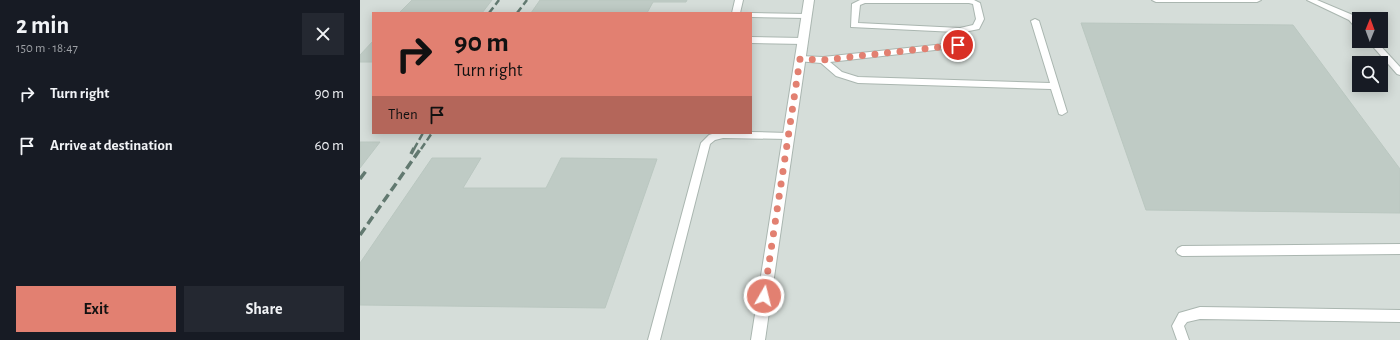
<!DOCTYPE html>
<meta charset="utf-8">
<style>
body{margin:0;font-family:"Alegreya Sans",sans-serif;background:#242831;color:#f1f3f6;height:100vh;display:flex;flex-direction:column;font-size:15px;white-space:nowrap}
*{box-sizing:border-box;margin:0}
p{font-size:13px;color:#9ea1a6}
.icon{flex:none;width:22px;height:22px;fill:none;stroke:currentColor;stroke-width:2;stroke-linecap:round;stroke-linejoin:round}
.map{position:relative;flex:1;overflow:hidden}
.panel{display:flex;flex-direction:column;background:#171b24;width:360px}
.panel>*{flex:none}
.guide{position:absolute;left:12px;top:12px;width:380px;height:122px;border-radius:0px;box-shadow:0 2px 10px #0003;background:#e28071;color:#111;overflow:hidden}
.needle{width:26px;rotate:1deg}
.fabs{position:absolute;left:992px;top:12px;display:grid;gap:8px}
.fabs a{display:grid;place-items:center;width:36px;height:36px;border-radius:0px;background:#171b24;box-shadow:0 2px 10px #0003;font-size:20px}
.pin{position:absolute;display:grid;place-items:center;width:34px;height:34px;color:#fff;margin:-17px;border:2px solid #fff;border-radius:50%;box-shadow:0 1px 4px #0007}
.me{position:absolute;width:44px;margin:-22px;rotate:8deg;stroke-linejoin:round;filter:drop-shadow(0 0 3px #0008)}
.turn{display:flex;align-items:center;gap:14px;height:84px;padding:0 16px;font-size:18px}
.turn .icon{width:52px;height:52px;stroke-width:2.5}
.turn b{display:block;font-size:28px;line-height:34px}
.then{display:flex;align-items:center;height:38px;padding:0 16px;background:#0003;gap:8px;font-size:15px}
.round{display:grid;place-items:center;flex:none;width:42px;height:42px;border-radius:0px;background:#242831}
.headline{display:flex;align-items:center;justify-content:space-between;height:68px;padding:0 16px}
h1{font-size:24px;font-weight:600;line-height:30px}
.primary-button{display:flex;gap:8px;margin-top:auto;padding:8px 16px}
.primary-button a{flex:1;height:46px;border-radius:0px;background:#e28071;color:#111;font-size:16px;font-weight:600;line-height:46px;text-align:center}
.primary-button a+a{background:#242831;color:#f1f3f6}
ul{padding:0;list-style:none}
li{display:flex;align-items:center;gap:12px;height:52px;padding:0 16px}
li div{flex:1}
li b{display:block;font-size:15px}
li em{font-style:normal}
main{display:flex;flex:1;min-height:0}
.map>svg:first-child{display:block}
</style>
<main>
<section class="panel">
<div class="headline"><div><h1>2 min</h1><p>150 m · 18:47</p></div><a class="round"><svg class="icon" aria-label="close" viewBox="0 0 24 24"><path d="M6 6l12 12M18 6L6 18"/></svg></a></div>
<ul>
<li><svg class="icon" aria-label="right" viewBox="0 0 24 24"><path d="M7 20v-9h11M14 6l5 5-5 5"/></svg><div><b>Turn right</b></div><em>90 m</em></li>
<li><svg class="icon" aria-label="arrive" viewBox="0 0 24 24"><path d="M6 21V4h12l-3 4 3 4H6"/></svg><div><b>Arrive at destination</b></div><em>60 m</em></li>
</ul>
<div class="primary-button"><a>Exit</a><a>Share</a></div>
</section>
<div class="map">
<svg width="1040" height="340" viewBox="0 0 1040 340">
<rect width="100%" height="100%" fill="#e7eeea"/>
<!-- built -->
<path fill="#d5ddd9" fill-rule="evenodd" d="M0,0H1040V340H0ZM13,13H391V133H13ZM999,19H1021V41H999ZM999,63H1021V85H999Z"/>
<!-- building -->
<g fill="#bfcbc5" stroke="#bac7c0">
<path d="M52,0H132L122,13H39Z"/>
<path d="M180,0H327L326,2H293L287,13H171Z"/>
<path d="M721,23L933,25L1040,169V213L786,210Z"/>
<path d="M13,41V62H0V55Z"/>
<path d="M0,142H20L0,168Z"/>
<path d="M72,158H121L103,188H186L201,158L297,159L245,308L0,305V263Z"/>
</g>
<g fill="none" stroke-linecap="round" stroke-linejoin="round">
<defs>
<g id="lane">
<path d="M375,0H383L380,13H372Z"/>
<path d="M500,0H614L620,3L624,19L619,29L604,32L601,47L470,62L482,72L498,77L690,83L671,21L675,19L679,21L707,112L702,115L699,114L691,89L498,83L476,76L461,63L437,61L436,59L440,56L463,57L594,43L596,32L491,27L492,4ZM505,3H609L613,4L616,19L613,25L600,28L498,23L500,5Z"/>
<path d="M792,0H901L897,2H796Z"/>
<path d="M947,0H957L995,16L999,21V28H996L989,20Z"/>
<path d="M390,13H391L446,14L450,16L446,18L391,17Z"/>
<path d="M391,37L443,38L447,41L443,44L391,43Z"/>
<path d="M1008,41H1016L1040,67V75L1037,74Z"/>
<path d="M391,132L428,133L433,136L428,139L363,138L355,140L350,144L300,340H288L341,143L349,135L352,134Z"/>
<path d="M1040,244V254L822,256L818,254L816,251L818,248L822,246Z"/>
<path d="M840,307L1040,310V322L840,319L827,322L824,326L829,340H817L812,326L819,313Z"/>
</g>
<path id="street" d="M444,0H454L405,340H391Z"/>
</defs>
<!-- lane casing -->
<use href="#lane" stroke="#aab6b0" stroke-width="2"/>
<!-- street casing -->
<use href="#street" stroke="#aab6b0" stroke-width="2"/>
<!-- lane -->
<use href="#lane" fill="#fff" fill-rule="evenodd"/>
<!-- street -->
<use href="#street" fill="#fff" fill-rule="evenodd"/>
<!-- rail-far1 -->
<g stroke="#627970" stroke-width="2.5" stroke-dasharray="7 3.5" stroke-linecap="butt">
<path d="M129,13L139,0"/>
<path d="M157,13L167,0"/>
<path d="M54,149L63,133"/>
<path d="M61,149L72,133"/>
</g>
<!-- rail -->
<g stroke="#627970" stroke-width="3.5" stroke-dasharray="9 4.5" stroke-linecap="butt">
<path d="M51,154L54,148"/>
<path d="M0,179L6,171"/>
<path d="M0,235L61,148"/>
</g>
</g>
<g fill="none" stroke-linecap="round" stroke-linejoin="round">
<!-- route -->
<path stroke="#e28071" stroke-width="7" stroke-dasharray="0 12.6" d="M404,296L440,59L463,60L598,45"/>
</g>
</svg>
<div class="fabs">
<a><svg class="needle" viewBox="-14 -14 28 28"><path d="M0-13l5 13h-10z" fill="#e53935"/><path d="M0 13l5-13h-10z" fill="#9ea1a6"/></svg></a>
<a><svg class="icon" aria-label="search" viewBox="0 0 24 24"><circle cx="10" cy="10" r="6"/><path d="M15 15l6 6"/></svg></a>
</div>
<div class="pin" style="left:598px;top:45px;background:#d93025"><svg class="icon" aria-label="arrive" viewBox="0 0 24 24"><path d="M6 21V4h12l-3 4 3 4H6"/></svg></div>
<svg class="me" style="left:404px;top:296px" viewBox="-20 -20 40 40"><circle r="17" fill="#e28071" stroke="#fff" stroke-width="3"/><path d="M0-11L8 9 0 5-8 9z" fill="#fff"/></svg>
<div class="guide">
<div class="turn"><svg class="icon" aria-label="right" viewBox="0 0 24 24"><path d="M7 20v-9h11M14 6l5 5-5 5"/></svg><div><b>90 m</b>Turn right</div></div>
<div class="then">Then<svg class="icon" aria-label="arrive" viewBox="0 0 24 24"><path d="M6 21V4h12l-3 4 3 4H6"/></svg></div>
</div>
</div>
</main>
